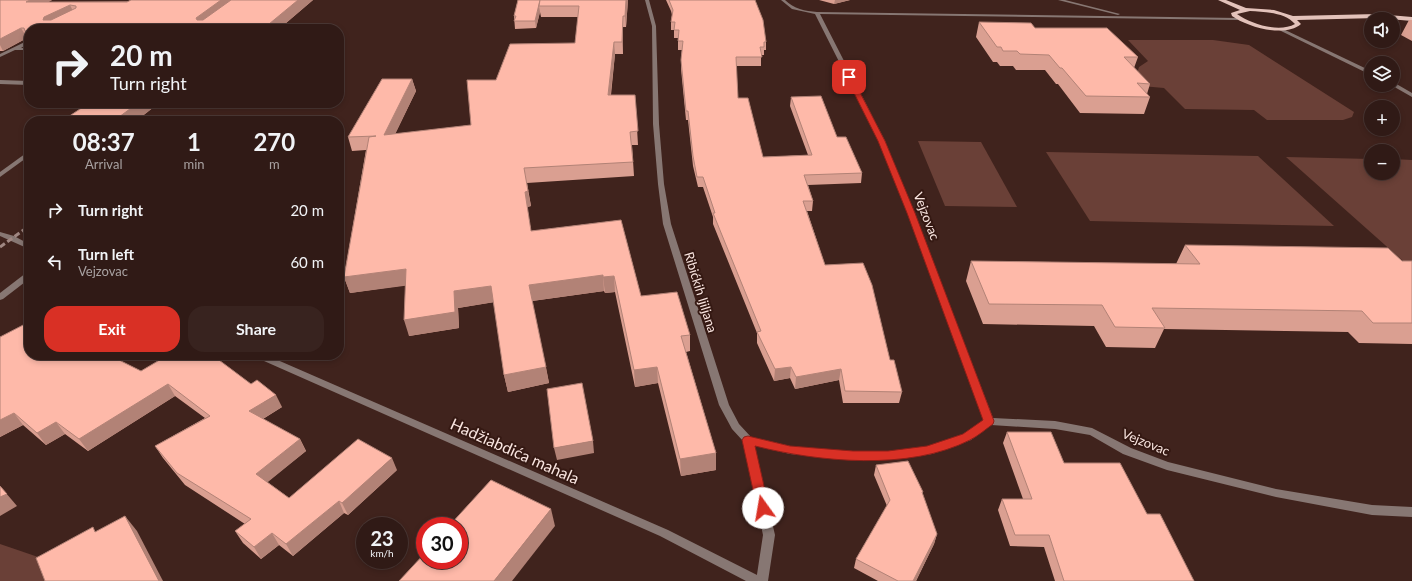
<!DOCTYPE html>
<meta charset="utf-8">
<style>
body{margin:0;font-family:Lato,sans-serif;background:#38231f;color:#f1f3f6;height:100vh;display:flex;flex-direction:column;font-size:15px;white-space:nowrap}
*{box-sizing:border-box;margin:0}
p{font-size:13px;color:#a8a1a1}
.icon{flex:none;width:22px;height:22px;fill:none;stroke:currentColor;stroke-width:2;stroke-linecap:round;stroke-linejoin:round}
.map{position:relative;flex:1;overflow:hidden}
.details{position:absolute;left:24px;top:116px;width:320px;height:244px;display:flex;flex-direction:column;background:#301a16;border-radius:16px;box-shadow:0 2px 6px #0003,0 0 0 1px #4b3835}
.details>*{flex:none}
.banner{position:absolute;left:24px;top:24px;width:320px;height:84px;border-radius:16px;box-shadow:0 2px 6px #0003,0 0 0 1px #4b3835;background:#301a16;color:#f1f3f6;overflow:hidden}
.controls{position:absolute;left:1364px;top:12px;display:grid;gap:8px}
.controls a{display:grid;place-items:center;width:36px;height:36px;border-radius:50%;background:#301a16;box-shadow:0 2px 6px #0003,0 0 0 1px #4b3835;font-size:20px}
.speed{position:absolute;left:356px;top:517px;display:flex;gap:8px;font-size:20px;font-weight:700;text-align:center}
.speed>*{display:grid;place-content:center;width:52px;height:52px;border-radius:50%;background:#301a16;box-shadow:0 2px 6px #0003,0 0 0 1px #4b3835;line-height:1}
.speed small{font-size:10px;font-weight:400}
.speed .limit{border:6px solid #d22;background:#fff;color:#111}
.pin{position:absolute;display:grid;place-items:center;width:34px;height:34px;color:#fff;margin:-17px;border-radius:8px;box-shadow:0 2px 6px #0006}
.me{position:absolute;width:44px;margin:-22px;rotate:347deg;stroke-linejoin:round;filter:drop-shadow(0 0 3px #0008)}
.turn{display:flex;align-items:center;gap:14px;height:84px;padding:0 20px;font-size:18px}
.turn .icon{width:52px;height:52px;stroke-width:2.5}
.turn b{display:block;font-size:28px;line-height:34px}
.eta{display:flex;justify-content:space-evenly;align-items:center;height:68px;text-align:center}
.eta b{font-size:24px;font-weight:700;line-height:28px}
.primary-button{display:flex;gap:8px;margin-top:auto;padding:8px 20px}
.primary-button a{flex:1;height:46px;border-radius:16px;background:#d93025;color:#fff;font-size:16px;font-weight:700;line-height:46px;text-align:center}
.primary-button a+a{background:#38231f;color:#f1f3f6}
ul{padding:0;list-style:none}
li{display:flex;align-items:center;gap:12px;height:52px;padding:0 20px}
li div{flex:1}
li b{display:block;font-size:15px}
li em{font-style:normal}
.map>svg:first-child{display:block}
</style>
<div class="map">
<svg width="1412" height="581" viewBox="0 0 1412 581">
<rect width="100%" height="100%" fill="#40231d"/>
<!-- green -->
<g fill="#6a4037">
<path d="M1128,40H1213L1249,45L1354,112L1352,117L1343,120H1267L1254,110L1185,109L1164,88L1130,85L1136,77L1139,67L1148,61Z"/>
<path d="M918,141L981,142L1017,207L945,206Z"/>
<path d="M1046,152L1258,156L1334,226L1090,221Z"/>
<path d="M1286,157L1371,159V173H1393V159L1412,160V269Z"/>
<path d="M0,544L44,559L53,581H0Z"/>
</g>
<g fill="none" stroke-linecap="round" stroke-linejoin="round">
<!-- minor -->
<g fill="#877773" fill-rule="evenodd">
<path d="M645,0H649L656,26L659,124L664,184L671,224L729,405L739,424L751,437L790,446L853,452H888L927,447L963,434L984,420L908,213L879,141L815,14L792,9L781,0H785C794,9 805,11 817,12L1239,18V19L1237,20L820,14L885,141L914,213L993,418L1055,421L1092,428L1131,448L1168,462L1276,489L1372,505L1412,507V517L1372,515L1276,497L1167,470L1123,454L1090,435L1055,429L991,425L971,440L932,454L888,460H853L790,454L754,445L775,535L768,581H756L763,535L743,441L732,429L719,405L663,224L658,184L653,124L652,26Z"/>
<path d="M1058,0H1065L1120,14L1118,15Z"/>
<path d="M1281,28L1371,71V75L1279,30V29Z"/>
<path d="M29,40V43L21,48H29V50H15L0,57V54Z"/>
<path d="M0,80L29,81V85L0,84Z"/>
<path d="M1393,82L1412,93V97L1391,85H1393Z"/>
<path d="M29,151V156L0,177V172Z"/>
<path d="M26,273H29V279L3,299L0,300V293Z"/>
</g>
<!-- tertiary -->
<g fill="#877773" fill-rule="evenodd">
<path d="M0,232L14,236L29,244V249L0,236Z"/>
<path d="M254,355H266L668,530L761,577L763,581H746L660,536L255,357Z"/>
</g>
<!-- primary -->
<path fill="#e3c2ba" fill-rule="evenodd" d="M1218,0H1226L1246,8L1274,10L1293,16L1377,14L1412,17V21L1377,18L1297,20L1301,24C1285,38 1247,27 1232,16L1231,13L1240,10ZM1250,11C1264,12 1285,12 1295,24C1279,33 1251,24 1237,14Z"/>
<!-- rail -->
<path stroke="#a08782" stroke-width="3" stroke-dasharray="6 3" stroke-linecap="butt" d="M0,247L29,226"/>
</g>
<!-- wall -->
<g fill="#da9f91">
<path d="M0,0H52L48,2L313,0L279,29H29V39L27,38L3,51H0Z"/>
<path d="M518,0H628L626,27H623V54H615L611,95H635L638,145H632L634,176L527,183L531,206L527,207L531,231L621,220L641,296L690,335V351L686,352L716,453V470L681,476L658,383L635,387L615,292L605,293L604,291L532,301L549,383L508,392L504,375L494,302L458,308L459,328L409,336L406,285L350,293L344,277L366,150L352,151L348,137L412,79L416,91L395,134L471,125L496,80L575,43L578,17H541L540,12L536,28L515,29L514,16Z"/>
<path d="M666,0H755L766,42V50H764V55H761V66H736L738,98L763,157L808,155L790,106L791,97L837,137L862,173L861,183L808,185L813,201L812,211H807L825,265L890,360L902,392L899,403H843L839,380L795,389L790,378L774,381L757,343V333L713,224V217L703,187H698L693,166L688,120H686L681,69V60L682,50H678V38H674V30H671V22L672,15L671,11Z"/>
<path d="M819,0H850L834,4Z"/>
<path d="M1409,20H1412V41L1401,35Z"/>
<path d="M979,22L1035,28L1138,57L1134,68L1150,84L1147,94L1150,97L1144,114L1080,113L1058,84H1056L1045,70H1016L1013,66H1000L997,62H993L976,37Z"/>
<path d="M89,103H159L136,121H71L68,117Z"/>
<path d="M1185,245L1402,261H1412V344L1359,343L1348,332L1164,329L1155,348L1106,347L1094,326L983,324L966,281L971,261L1176,264Z"/>
<path d="M0,337L141,371L282,407L263,419L300,439L306,451L267,482L289,498L397,470L348,515L344,513L293,556L279,545L261,559L243,543L235,531L245,524L185,485L163,458L155,446L205,418L175,396L88,451L65,434L46,445L23,425L0,437Z"/>
<path d="M1007,432L1064,463L1147,514L1194,581H1055L1044,547L1010,546L998,510L1002,499H1023L1003,443Z"/>
<path d="M876,465L923,492L922,495L937,534L934,544L916,581H878L854,568L856,559L887,506L874,475Z"/>
</g>
<!-- shaded-wall -->
<g fill="#b28276">
<path d="M30,0H52L31,12L26,2Z"/>
<path d="M221,0H238L200,28L196,18Z"/>
<path d="M298,0H313L279,29H263Z"/>
<path d="M540,0L539,6L540,12L536,28L535,21Z"/>
<path d="M626,0H628L626,27L625,16Z"/>
<path d="M835,0H850L834,4Z"/>
<path d="M70,5L75,15L49,28L43,20L44,17Z"/>
<path d="M623,16V54L622,42Z"/>
<path d="M21,28L27,38L3,51L0,45V39Z"/>
<path d="M614,42L615,54L609,109L608,95Z"/>
<path d="M412,79L416,91L388,149L384,135Z"/>
<path d="M138,103H159L136,121H121L119,117Z"/>
<path d="M528,191L531,206L527,207L533,246L525,192Z"/>
<path d="M406,269L411,285L350,293L344,277Z"/>
<path d="M603,275L604,291L532,301L529,285Z"/>
<path d="M614,276L615,292L605,293L603,277Z"/>
<path d="M491,286L495,302L458,308L459,328L409,336L404,320L454,291Z"/>
<path d="M546,367L549,383L508,392L504,375Z"/>
<path d="M657,367L658,383L635,387L634,370Z"/>
<path d="M791,367L790,378L774,381L775,369Z"/>
<path d="M841,369L839,380L795,389L796,377Z"/>
<path d="M168,384L175,396L88,451L79,439Z"/>
<path d="M276,395L282,407L256,423L249,411Z"/>
<path d="M14,413L23,425L0,437V420Z"/>
<path d="M56,422L65,434L46,445L37,433Z"/>
<path d="M300,439L306,451L263,486L256,474Z"/>
<path d="M593,441L594,453L557,460L554,448Z"/>
<path d="M716,453V470L681,476L680,459Z"/>
<path d="M392,458L397,470L348,515L342,503Z"/>
<path d="M0,486L17,506L0,516Z"/>
<path d="M339,501L344,513L293,556L286,544Z"/>
<path d="M551,509L555,526L512,581H494Z"/>
<path d="M125,516L137,531L163,581H159Z"/>
<path d="M272,533L279,545L261,559L254,547Z"/>
<path d="M937,534L934,544L916,581H913Z"/>
</g>
<!-- building -->
<g fill="#feb9a9" stroke="#b28276" fill-rule="evenodd">
<path d="M0,0H30L26,2H127L131,0H221L196,18L197,20H203L231,0H298L263,29H123L125,28L100,29H29V31H25L24,28H21L0,39ZM70,5L76,6V8L51,20H43L44,17Z"/>
<path d="M518,0H540L535,21H514L516,16H514Z"/>
<path d="M540,0H626L625,16H623L622,42H614L608,95H635L638,131L630,132L633,162L524,168L528,191L525,192L531,231L621,220L641,296L677,292L690,335L681,336L716,453L680,459L657,367L634,370L614,276L603,277V275L529,285L546,367L504,375L491,286L454,291L455,312L404,320L406,269L344,277L369,137L376,136L348,137L382,79H412L384,135L471,125L467,80H496L510,44L575,43L579,6H539Z"/>
<path d="M669,0H755L763,20L766,42H764V47H760L762,57H736L738,98H748L763,157L812,155L791,97L821,96L837,137H846L862,173L804,175L813,201H803L825,265L863,263L872,285L890,360H894L902,392L845,391L841,369L796,377L791,367L775,369L757,332L761,331L713,213H715L703,177H697L693,156L688,111H686L681,60L683,41H678L679,30H674L675,22H671L673,10Z"/>
<path d="M979,22L1031,23L1035,28H1107L1138,57H1124L1150,84L1137,83L1150,97L1086,96L1062,68H1060L1049,55L1020,54L1017,51H1003L1001,47H997Z"/>
<path d="M89,103H138L119,117H68Z"/>
<path d="M1185,245L1388,248L1402,261H1412V323H1373L1362,311L1152,308L1165,328L1115,327L1102,305L989,304L971,261L1200,264Z"/>
<path d="M29,322V355H109L141,371L168,355H210L219,360L251,384L257,380L276,395L249,411L300,439L256,474L289,498L358,439L392,458L342,503L339,501L286,544L272,533L254,547L235,531L251,519L177,473L155,446L210,416L168,384L79,439L56,422L37,433L14,413L0,420V337Z"/>
<path d="M582,383L593,441L554,448L547,389Z"/>
<path d="M1007,432H1051L1064,463H1120L1147,514H1160L1194,581H1064L1049,535H1015L1002,499H1032Z"/>
<path d="M908,461L923,492H922L937,534L913,581H898L856,559L890,500L876,465Z"/>
<path d="M491,480L551,509L494,581H399L425,553V560H459V526H449Z"/>
<path d="M0,486L7,494L0,497Z"/>
<path d="M125,516L159,581H45L36,558L93,527L95,532Z"/>
</g>
<!-- route -->
<path fill="#d93025" stroke="#8d1f18" d="M847,75L852,77L885,141L915,213L994,421L993,424C986,429 978,436 970,440C909,471 819,462 755,446L769,508L767,511L763,513L759,511L757,508L742,440L744,437L748,436L790,446L853,451H888L927,446L963,434L983,420L907,213L878,141L846,77Z"/>
<g text-anchor="middle" stroke-width="4" stroke-linejoin="round" paint-order="stroke">
<!-- street labels -->
<g font-size="13" fill="#fae6e1" stroke="#351913">
<text transform="translate(927 216) rotate(69)" y="5">Vejzovac</text>
<text transform="translate(701 292) rotate(73)" y="5">Ribićkih ljiljana</text>
<text transform="translate(1146 442) rotate(22)" y="5">Vejzovac</text>
</g>
<!-- near-street labels -->
<g font-size="16" fill="#fae6e1" stroke="#351913">
<text transform="translate(515 451) rotate(24)" y="6">Hadžiabdića mahala</text>
</g>
</g>
</svg>
<div class="controls">
<a><svg class="icon" aria-label="sound" viewBox="0 0 24 24"><path d="M4 9h4l5-4v14l-5-4H4zM17 9q2 3 0 6"/></svg></a>
<a><svg class="icon" aria-label="layers" viewBox="0 0 24 24"><path d="M12 4l9 5-9 5-9-5zM3 14l9 5 9-5"/></svg></a>
<a>+</a>
<a>−</a>
</div>
<div class="speed"><div>23<small>km/h</small></div><div class="limit">30</div></div>
<div class="pin" style="left:849px;top:77px;background:#d93025"><svg class="icon" aria-label="arrive" viewBox="0 0 24 24"><path d="M6 21V4h12l-3 4 3 4H6"/></svg></div>
<svg class="me" style="left:763px;top:508px" viewBox="-20 -20 40 40"><circle r="19" fill="#fff"/><path d="M0-13L10 11 0 6-10 11z" fill="#d93025"/></svg>
<div class="banner">
<div class="turn"><svg class="icon" aria-label="right" viewBox="0 0 24 24"><path d="M7 20v-9h11M14 6l5 5-5 5"/></svg><div><b>20 m</b>Turn right</div></div>
</div>
<section class="details">
<div class="eta">
<div><b>08:37</b><p>Arrival</p></div>
<div><b>1</b><p>min</p></div>
<div><b>270</b><p>m</p></div>
</div>
<ul>
<li><svg class="icon" aria-label="right" viewBox="0 0 24 24"><path d="M7 20v-9h11M14 6l5 5-5 5"/></svg><div><b>Turn right</b></div><em>20 m</em></li>
<li><svg class="icon" aria-label="left" viewBox="0 0 24 24"><path d="M17 20v-9H6M10 6l-5 5 5 5"/></svg><div><b>Turn left</b><p>Vejzovac</p></div><em>60 m</em></li>
</ul>
<div class="primary-button"><a>Exit</a><a>Share</a></div>
</section>
</div>
